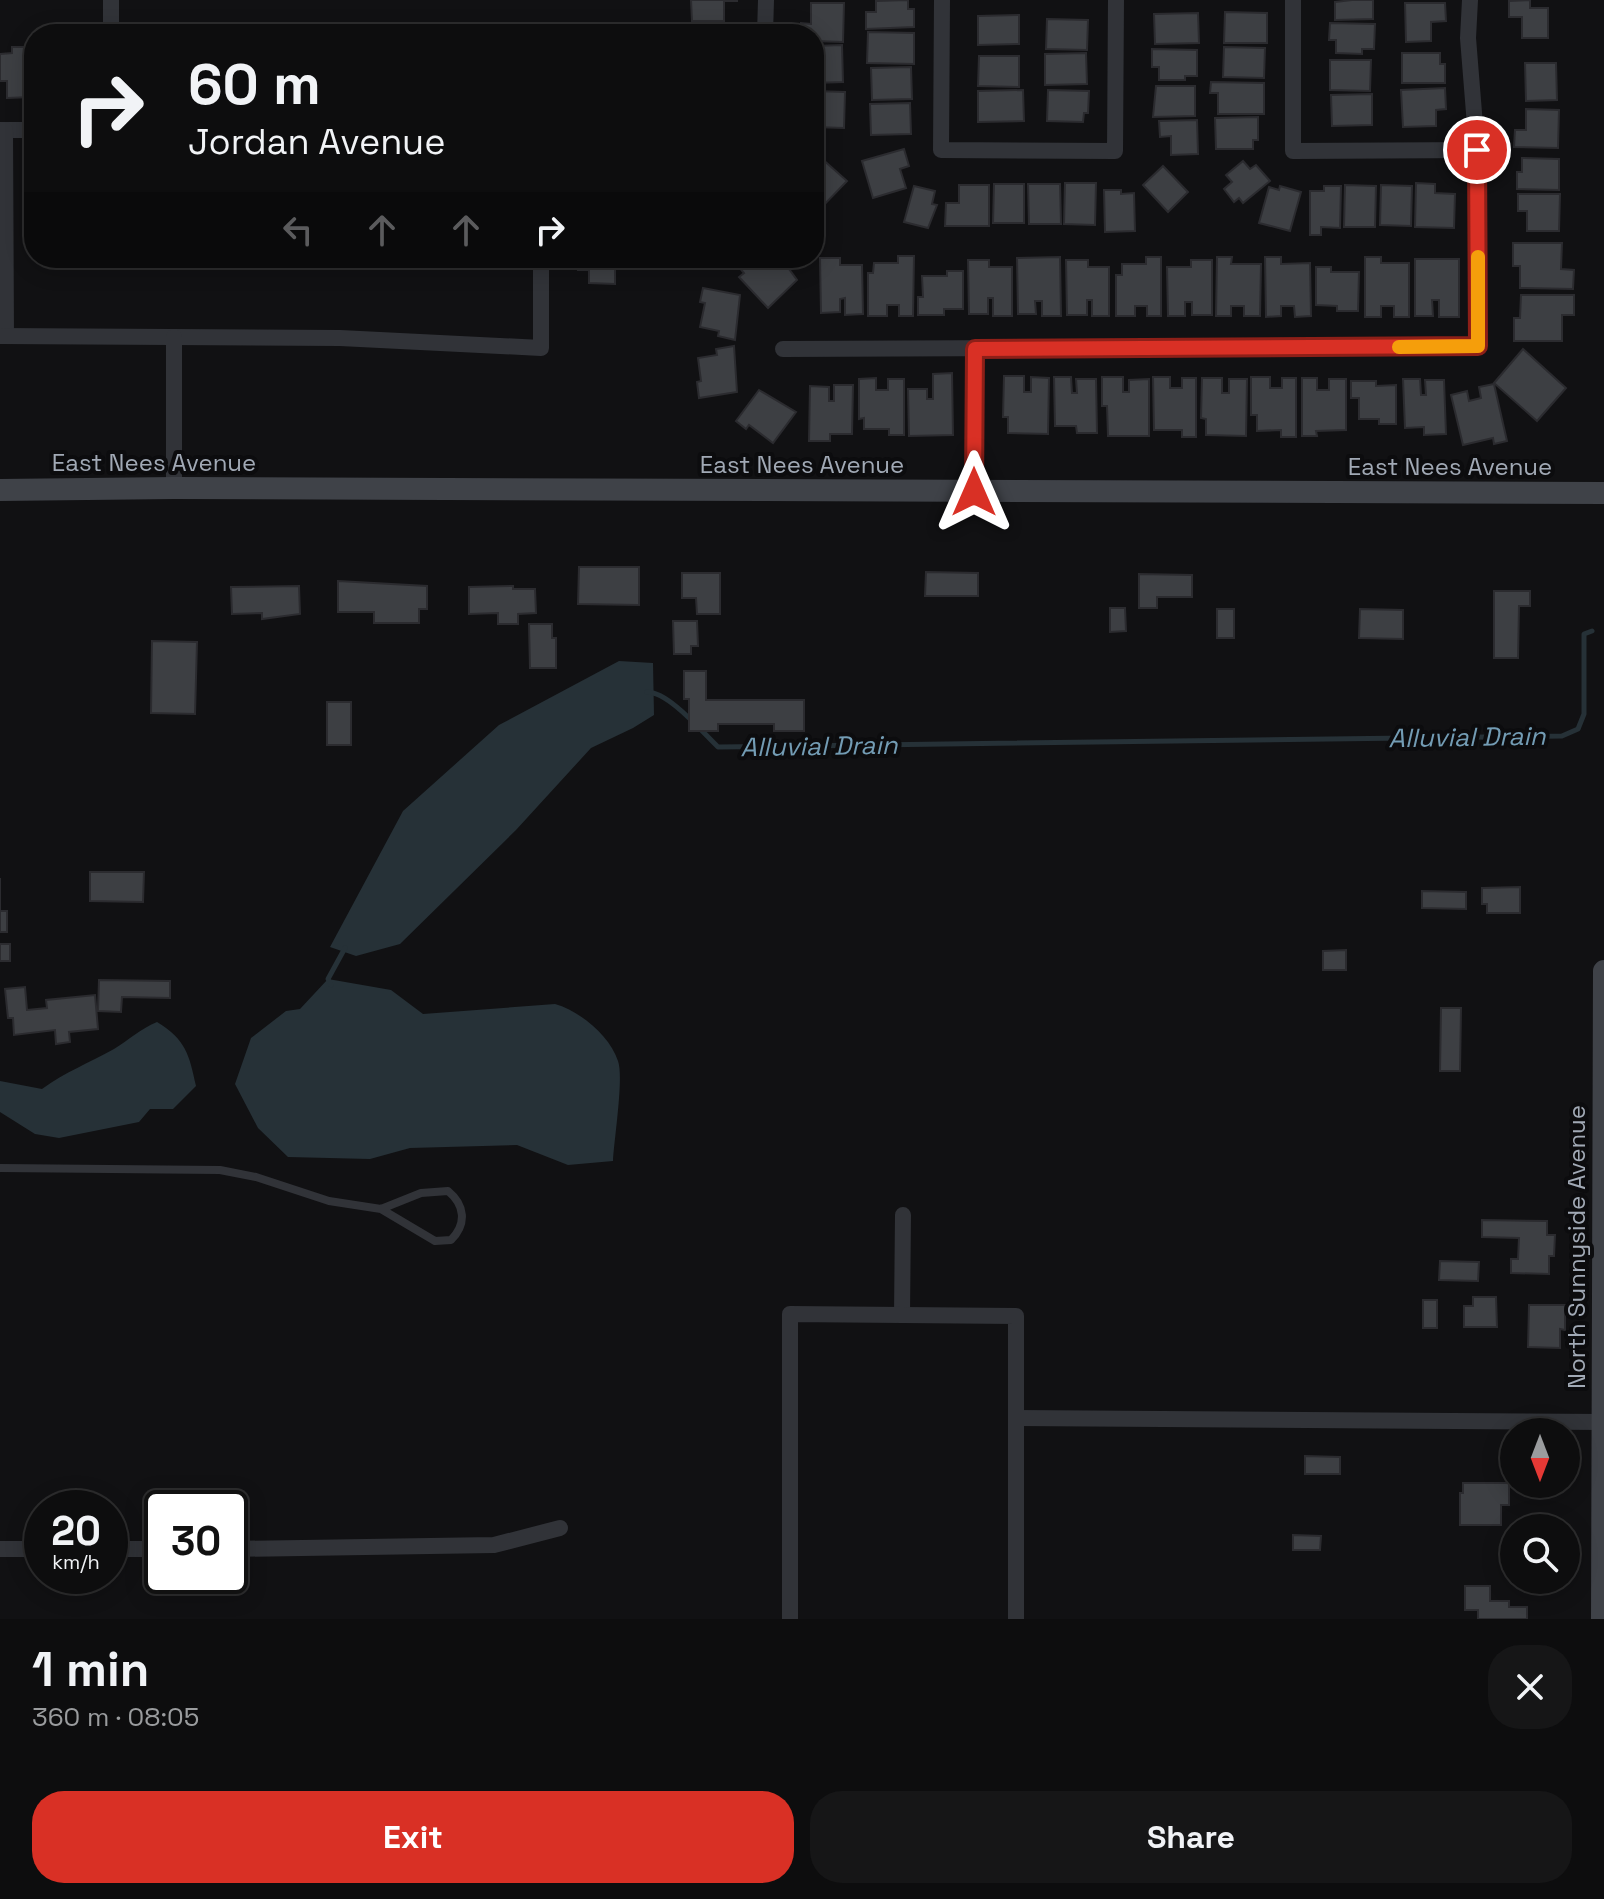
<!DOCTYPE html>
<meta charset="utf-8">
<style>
body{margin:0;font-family:"Space Grotesk",sans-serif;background:#161617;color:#f1f3f6;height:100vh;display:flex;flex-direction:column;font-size:30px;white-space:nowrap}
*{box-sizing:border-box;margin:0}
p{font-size:26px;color:#9a9c9e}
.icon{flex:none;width:44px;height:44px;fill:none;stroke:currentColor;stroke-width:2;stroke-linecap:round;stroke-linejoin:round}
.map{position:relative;height:1619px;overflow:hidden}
.drawer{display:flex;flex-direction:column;background:#0d0d0e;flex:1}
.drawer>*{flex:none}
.hud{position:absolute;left:24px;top:24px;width:800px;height:244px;border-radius:32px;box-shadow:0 4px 20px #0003,0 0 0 2px #2d2d2e;background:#0d0d0e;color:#f1f3f6;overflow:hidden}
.needle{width:52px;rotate:180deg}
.tools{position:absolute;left:1500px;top:1418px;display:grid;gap:16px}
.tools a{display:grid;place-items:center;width:80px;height:80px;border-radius:50%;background:#0d0d0e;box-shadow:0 4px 20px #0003,0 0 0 2px #2d2d2e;font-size:40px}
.speed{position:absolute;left:24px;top:1490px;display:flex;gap:16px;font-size:40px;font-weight:700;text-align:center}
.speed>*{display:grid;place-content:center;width:104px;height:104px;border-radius:50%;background:#0d0d0e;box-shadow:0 4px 20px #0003,0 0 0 2px #2d2d2e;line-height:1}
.speed small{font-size:20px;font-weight:400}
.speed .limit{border:4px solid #111;border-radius:12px;background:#fff;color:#111}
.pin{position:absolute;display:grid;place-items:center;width:68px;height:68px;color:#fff;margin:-34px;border:4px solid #fff;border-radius:50%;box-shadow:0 2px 8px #0007}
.me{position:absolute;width:88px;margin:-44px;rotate:0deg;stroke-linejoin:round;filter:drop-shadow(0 0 6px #0008)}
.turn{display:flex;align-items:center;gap:28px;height:168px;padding:0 32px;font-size:36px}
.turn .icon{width:104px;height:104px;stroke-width:2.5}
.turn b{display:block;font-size:56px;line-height:68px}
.lanes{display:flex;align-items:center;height:76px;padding:0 32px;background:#0003;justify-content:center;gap:40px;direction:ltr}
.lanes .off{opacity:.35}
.round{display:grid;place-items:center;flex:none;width:84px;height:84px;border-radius:32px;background:#161617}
.head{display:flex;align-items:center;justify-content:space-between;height:136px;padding:0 32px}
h1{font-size:48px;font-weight:700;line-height:60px}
.cta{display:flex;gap:16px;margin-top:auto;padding:16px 32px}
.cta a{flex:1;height:92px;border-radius:32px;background:#d93025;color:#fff;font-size:32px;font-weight:700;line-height:92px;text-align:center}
.cta a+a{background:#161617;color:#f1f3f6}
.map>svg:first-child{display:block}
</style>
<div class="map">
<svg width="1604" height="1619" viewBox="0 0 1604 1619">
<rect width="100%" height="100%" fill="#111113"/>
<!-- water -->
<g fill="#263137">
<path d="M619,661L653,663L654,715L633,728L591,748L516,830L400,944L356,956L330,947L403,811L499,725Z"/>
<path d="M328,979L391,990L423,1014L555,1004C580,1011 610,1036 618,1061C624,1077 614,1140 613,1161L568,1165L517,1145L410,1148L370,1159L288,1157L258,1128L235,1084L251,1038L286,1011L300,1009Z"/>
<path d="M157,1022C186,1040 189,1054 196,1086L173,1109H150L139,1122L59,1138L35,1134L0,1112V1081L42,1089C65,1072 89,1063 114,1049C129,1040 140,1029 157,1022Z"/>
</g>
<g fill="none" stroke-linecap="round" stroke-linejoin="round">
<!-- stream -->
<g stroke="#263137" stroke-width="5">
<path d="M647,692C669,692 702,732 718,747L1562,736L1578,729L1584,714V634L1592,631"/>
<path d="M331,985L328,979L345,948"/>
</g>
</g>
<!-- building -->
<g fill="#3d3f43" stroke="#2b2b2f" stroke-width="2">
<path d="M691,0H737V1H724V21H692Z"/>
<path d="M908,0V9H914V27L866,29V12H876V1Z"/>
<path d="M1352,0H1373V19L1335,20V2Z"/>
<path d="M1530,0V8H1548V38H1522V17H1509V1Z"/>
<path d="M811,3H844L843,42L814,41V34H801V23L811,24Z"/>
<path d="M1405,3H1445L1446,21L1431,22V41L1406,42Z"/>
<path d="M1225,12L1267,13V43H1224Z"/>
<path d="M1198,13L1199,43L1155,44L1154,14Z"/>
<path d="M1019,15V44L978,45V16Z"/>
<path d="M1047,19L1088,20L1087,50L1046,49Z"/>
<path d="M1330,23L1375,24L1374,49H1362V54L1336,53V40H1329Z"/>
<path d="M693,27L729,28V34H693Z"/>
<path d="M868,32L914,33V64L867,63Z"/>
<path d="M842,45L843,82L814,83V46Z"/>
<path d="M12,47H30L32,97L7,98V81H0V54L12,53Z"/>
<path d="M1224,47L1265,48L1264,78L1223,77Z"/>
<path d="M1152,49L1197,50V76H1185V80H1159V67H1152Z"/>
<path d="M1086,53L1087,84L1045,85V54Z"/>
<path d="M1402,53H1440V64H1445V83H1402Z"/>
<path d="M979,56H1019V87L978,86Z"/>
<path d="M1330,60H1371L1370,91L1330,90Z"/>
<path d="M1525,63H1556L1557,100L1526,101Z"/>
<path d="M911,67L912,99L872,100L871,68Z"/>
<path d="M1211,82L1264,83V114H1218V93H1210Z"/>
<path d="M1156,86H1195V116L1153,117Z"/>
<path d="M1445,88L1446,109L1436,110V126L1403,127L1401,90Z"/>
<path d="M1023,90L1024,121L978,122V91Z"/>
<path d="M1048,90L1089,91L1088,113H1084L1083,122L1047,121Z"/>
<path d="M814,91L845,92L844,128L814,127Z"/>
<path d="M1372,94V125L1332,126L1331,95Z"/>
<path d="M910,103L911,134L871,135L870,104Z"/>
<path d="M1526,109L1559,110L1558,148L1514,147L1515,130H1526Z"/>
<path d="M1258,117V140H1253V149H1216L1215,118Z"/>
<path d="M1197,120L1198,154L1171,155V136L1160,137L1159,121Z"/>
<path d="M904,149L909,166L900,169L906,188L873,198L862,161Z"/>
<path d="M820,157L847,181L821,208L814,202V164Z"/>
<path d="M1522,158L1559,159V190L1517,189V172H1522Z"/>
<path d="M1243,161L1250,169L1256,165L1270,181L1243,203L1239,198L1234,202L1224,189L1232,182L1226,175Z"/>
<path d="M1163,166L1188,192L1168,212L1143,185Z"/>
<path d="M1065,183H1096L1095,225L1064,224Z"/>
<path d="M1416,183L1435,184V193L1455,194L1454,228L1415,227Z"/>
<path d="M994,184H1024V223H993Z"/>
<path d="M1028,184H1060L1061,224H1029Z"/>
<path d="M959,185H989V226H945L946,203H959Z"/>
<path d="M1345,185L1376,186L1375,227H1344Z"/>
<path d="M1381,185L1412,186L1411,226L1380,225Z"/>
<path d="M914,186L935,191L932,204L937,205L928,228L904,222Z"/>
<path d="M1280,186L1301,192L1290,231L1259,223L1269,187L1279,190Z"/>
<path d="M1324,186H1341L1340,228L1321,227V235H1310V191H1324Z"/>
<path d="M1104,190H1121V194L1134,193L1135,231L1105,232Z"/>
<path d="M1518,194H1560L1559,231H1527V211H1518Z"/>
<path d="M1513,243H1562L1561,269L1574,270L1573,289L1520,288V266H1513Z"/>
<path d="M898,256H914L913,316H899V305H887V316H868V273H873L874,263H898Z"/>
<path d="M1060,257L1061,316H1042V301H1035L1036,314H1018L1017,258Z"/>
<path d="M1146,257H1161V316H1147V306H1135V316H1116V275H1122V264H1146Z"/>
<path d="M1217,257H1232L1231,264H1261L1260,316H1244V306H1231V316H1216Z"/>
<path d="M1265,257H1281V264L1310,263L1311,316L1295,317L1294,306H1281V316L1266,317Z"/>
<path d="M1365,257H1381V263H1409V317H1394V306H1381V317H1365Z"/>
<path d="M578,258H623L622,269H615V284L589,283V270H578Z"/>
<path d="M747,258H781L797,280L768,308L739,277L744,273L738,266Z"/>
<path d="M820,258H840V265H862L863,314L845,315V298L840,299V312L821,313Z"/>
<path d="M1415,259H1459V317H1439V300H1432L1433,316H1415Z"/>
<path d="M968,260H989V267H1012V316H993V298H988V314H969Z"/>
<path d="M1066,260H1088V267H1109V316H1092V300H1087V315H1067Z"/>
<path d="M1191,260H1212V315H1192V302H1185V316H1168L1167,267H1191Z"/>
<path d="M1316,267H1331V272H1359L1358,311H1337V306L1316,305Z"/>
<path d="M947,271H963V309H944V315H918V297H923L922,276H947Z"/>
<path d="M703,288L740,295L735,340L718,336L719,331L700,327L705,303L700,302Z"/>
<path d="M1521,295H1574V315H1562V341H1514V318H1520Z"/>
<path d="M734,346L737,392L699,398L697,382L701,381L698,358L717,355L716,349Z"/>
<path d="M1523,349L1566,388L1537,421L1494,383Z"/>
<path d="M952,373L953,435L909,436L908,389H927V399H933V374Z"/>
<path d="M1004,376H1024V392H1031V377L1049,378L1048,434L1008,433V417H1003Z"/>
<path d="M1054,377H1071L1072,393H1077L1076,379H1096L1097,433H1077L1076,426H1055Z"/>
<path d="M1102,377H1123V392H1129V380L1149,379V436H1108L1107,406H1102Z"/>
<path d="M1153,377H1170V388H1182V378H1196V437H1182V430H1154Z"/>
<path d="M1251,377H1270V388H1282V378H1296V437H1281V430L1257,431V415H1251Z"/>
<path d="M876,378V390H888V379H904V435H889V429H864V418L859,419V379Z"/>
<path d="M1202,378H1222V393H1229V379H1247L1246,436L1206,435V419L1201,418Z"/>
<path d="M1302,378H1317V390H1329V379H1346V430L1316,431L1317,436H1302Z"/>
<path d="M1403,379H1420L1421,395H1426L1425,380H1444L1446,434L1424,435V427L1405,428Z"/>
<path d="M1351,381H1376V386L1396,385V424H1379V419H1359V398H1351Z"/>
<path d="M1494,384L1507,441L1494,444L1493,438L1463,445L1451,395L1467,391L1469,401L1481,398L1479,387Z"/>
<path d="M834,385H853L852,434H830V441H809L810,386L829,387V401H834Z"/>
<path d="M759,390L796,412L773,443L749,425L746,429L736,421Z"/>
<path d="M579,567H639V605L578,604Z"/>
<path d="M926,572L978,573V596H925Z"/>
<path d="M682,573H720V614H697L696,598H682Z"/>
<path d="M1139,574L1192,575V597H1157V608H1139Z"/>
<path d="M338,581L427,586V609H419V623H374V612H338Z"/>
<path d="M299,586L300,614L262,619V613L232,614L231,587Z"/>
<path d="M513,586V589H535L536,613L518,614V624H498V613L469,614V587Z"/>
<path d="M1494,591H1530V606H1519L1518,658H1494Z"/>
<path d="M1110,608H1125L1126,631L1110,632Z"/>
<rect x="1217" y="609" width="17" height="29"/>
<path d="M1360,609L1403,610V639L1359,638Z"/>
<path d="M673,621H697L698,646H691V654H674Z"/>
<path d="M529,624H552V638H556V668H530Z"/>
<path d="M152,641L197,642L195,714L151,713Z"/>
<path d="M684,671H706V700H804V731H774V724H718V731H689V699H684Z"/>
<rect x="327" y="702" width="24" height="43"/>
<path d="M90,872H144L143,902L90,901Z"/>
<path d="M0,878V911H7V932H0Z"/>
<path d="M1520,887V913H1487V904H1482V888Z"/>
<path d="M1422,891L1466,892V909L1422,908Z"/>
<rect x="0" y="944" width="10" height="17"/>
<path d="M1346,950V970H1323V951Z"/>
<path d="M99,980L170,981V998L122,997L121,1012L98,1011Z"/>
<path d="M25,987L27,1010L47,1008L46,1000L95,995L98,1029L69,1032L70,1042L56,1044L55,1030L14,1035L13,1018H8L5,989Z"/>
<path d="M1441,1008H1461L1460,1071H1440Z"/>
<path d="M1482,1220L1547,1221V1235H1555L1554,1256H1549V1274L1511,1273V1259H1518L1519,1238L1482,1237Z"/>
<path d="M1440,1261L1479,1262L1478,1281L1439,1280Z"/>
<path d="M1473,1297H1496L1497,1327H1464V1306H1473Z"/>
<rect x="1423" y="1300" width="14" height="28"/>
<path d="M1529,1305H1565V1330L1560,1329V1348L1528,1347Z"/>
<path d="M1305,1456L1340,1457V1474H1305Z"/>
<path d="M1463,1483H1509V1505H1501V1525H1460V1493H1463Z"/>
<path d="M1293,1535L1321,1536L1320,1550H1293Z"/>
<path d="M1465,1586H1490V1601H1509V1607H1527V1619H1478V1610H1465Z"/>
</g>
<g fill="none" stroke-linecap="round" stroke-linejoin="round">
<!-- lane -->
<path stroke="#313338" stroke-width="8" d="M0,1168L220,1170L256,1177L329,1201L381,1209L421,1193L448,1191C465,1205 467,1224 451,1240L435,1241L381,1209"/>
<!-- street -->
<g stroke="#313338" stroke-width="16">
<path d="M942,0L941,150L1115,151L1116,0"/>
<path d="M1293,0V151L1477,150"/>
<path d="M111,34V0"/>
<path d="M765,34L766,0"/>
<path d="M0,130H34"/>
<path d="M5,130L6,336"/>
<path d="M0,336L340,338L541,348V258"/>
<path d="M783,349L1478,346L1477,150L1468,38L1470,0"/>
<path d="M174,488V337"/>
<path d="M974,492L975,349"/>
<path d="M902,1315L903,1215"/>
<path d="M1016,1418L1603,1422"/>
<path d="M0,1549H42"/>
<path d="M110,1549H162"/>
<path d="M230,1549L494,1545L560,1528"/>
<path d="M790,1619V1314L1016,1316V1619"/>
</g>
<!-- secondary -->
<g stroke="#3f4248" stroke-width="22">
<path d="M0,490L174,488L1604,493"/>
<path d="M1602,1619L1604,971"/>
</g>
</g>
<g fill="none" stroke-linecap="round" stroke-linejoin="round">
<defs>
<path id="route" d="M974,492L975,349L1478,346L1477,150"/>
</defs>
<!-- route casing -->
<use href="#route" stroke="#8d1f18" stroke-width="20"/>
<!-- route -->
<use href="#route" stroke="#d93025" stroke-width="14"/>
<!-- slow -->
<path stroke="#f59e0b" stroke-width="14" d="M1399,347L1478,346V257"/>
</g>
<g text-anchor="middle" stroke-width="8" stroke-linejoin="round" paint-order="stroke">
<!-- street labels -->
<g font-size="24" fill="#a1a9b5" stroke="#0c0c0e">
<text x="154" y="471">East Nees Avenue</text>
<text x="802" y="473">East Nees Avenue</text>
<text x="1450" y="475">East Nees Avenue</text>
<text transform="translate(1577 1247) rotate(-90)" y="8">North Sunnyside Avenue</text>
</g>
<!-- water labels -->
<g font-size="26" font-style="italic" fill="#739cb4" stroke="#0c0c0e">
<text transform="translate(1467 737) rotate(-1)" y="9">Alluvial Drain</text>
<text transform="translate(819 746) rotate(-1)" y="9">Alluvial Drain</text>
</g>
</g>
</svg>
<div class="tools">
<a><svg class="needle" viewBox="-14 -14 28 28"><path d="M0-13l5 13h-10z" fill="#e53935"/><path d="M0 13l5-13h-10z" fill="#9a9c9e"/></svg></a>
<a><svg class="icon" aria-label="search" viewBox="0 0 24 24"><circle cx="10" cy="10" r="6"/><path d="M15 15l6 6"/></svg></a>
</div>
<div class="speed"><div>20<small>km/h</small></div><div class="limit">30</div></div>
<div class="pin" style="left:1477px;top:150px;background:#d93025"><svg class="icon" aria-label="arrive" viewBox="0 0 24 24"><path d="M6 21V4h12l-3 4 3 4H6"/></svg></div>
<svg class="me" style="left:974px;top:492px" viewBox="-20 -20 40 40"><path d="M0-17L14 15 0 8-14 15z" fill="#d93025" stroke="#fff" stroke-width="4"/></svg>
<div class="hud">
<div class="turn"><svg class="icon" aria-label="right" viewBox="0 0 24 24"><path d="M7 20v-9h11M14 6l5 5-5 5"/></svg><div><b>60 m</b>Jordan Avenue</div></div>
<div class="lanes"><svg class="icon off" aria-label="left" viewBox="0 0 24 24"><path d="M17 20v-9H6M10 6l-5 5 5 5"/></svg><svg class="icon off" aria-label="ahead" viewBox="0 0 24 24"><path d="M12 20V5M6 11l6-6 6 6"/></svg><svg class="icon off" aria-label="ahead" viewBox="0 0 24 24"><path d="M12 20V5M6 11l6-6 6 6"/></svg><svg class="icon" aria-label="right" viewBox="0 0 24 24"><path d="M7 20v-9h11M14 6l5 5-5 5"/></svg></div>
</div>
</div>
<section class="drawer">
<div class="head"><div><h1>1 min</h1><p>360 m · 08:05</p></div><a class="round"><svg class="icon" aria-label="close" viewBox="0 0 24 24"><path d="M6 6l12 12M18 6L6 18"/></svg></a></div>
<div class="cta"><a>Exit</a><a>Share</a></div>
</section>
